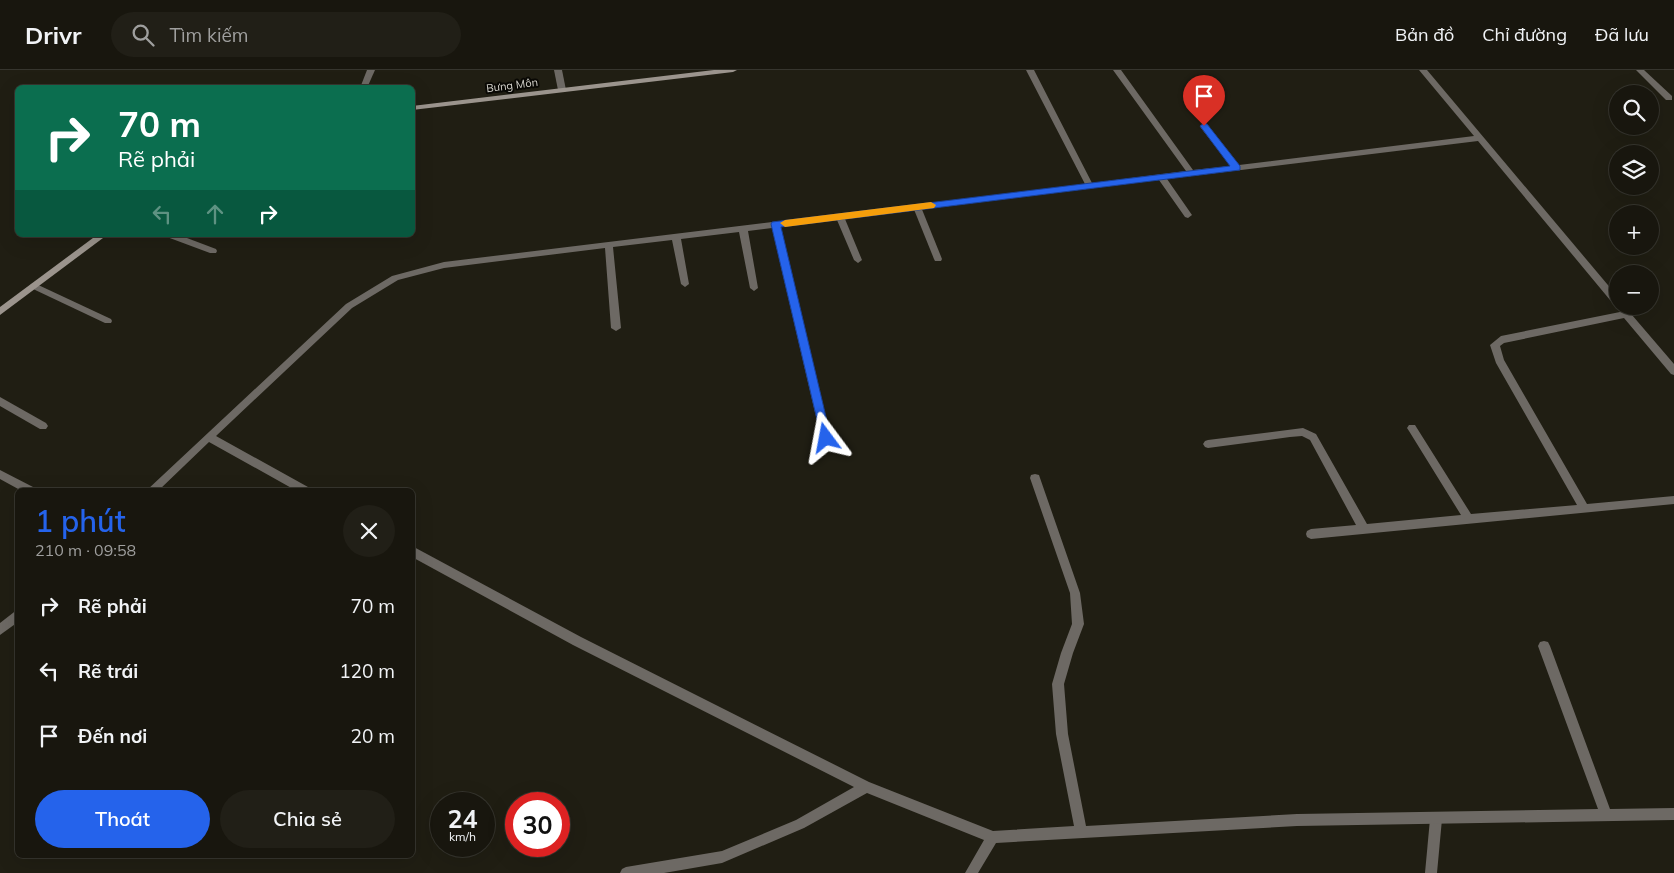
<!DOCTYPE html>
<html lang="vi">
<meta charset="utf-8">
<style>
body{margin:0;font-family:Mulish,sans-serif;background:#211f17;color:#f1f3f6;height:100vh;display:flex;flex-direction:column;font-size:19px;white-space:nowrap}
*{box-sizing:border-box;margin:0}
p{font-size:16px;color:#9f9f9e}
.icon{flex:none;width:28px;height:28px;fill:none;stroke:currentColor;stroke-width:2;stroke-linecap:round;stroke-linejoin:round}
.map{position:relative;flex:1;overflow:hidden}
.sheet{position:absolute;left:15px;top:418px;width:400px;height:370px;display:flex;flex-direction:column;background:#18160e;border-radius:8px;box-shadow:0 5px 20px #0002,0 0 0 1px #36352e}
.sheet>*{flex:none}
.banner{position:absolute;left:15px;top:15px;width:400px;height:152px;border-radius:8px;box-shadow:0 5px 20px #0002,0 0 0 1px #36352e;background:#0b6e4f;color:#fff;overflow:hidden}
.buttons{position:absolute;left:1609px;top:15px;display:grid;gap:10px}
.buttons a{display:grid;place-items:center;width:50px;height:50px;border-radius:50%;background:#18160e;box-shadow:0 5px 20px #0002,0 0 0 1px #36352e;font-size:25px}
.speed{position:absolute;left:430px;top:722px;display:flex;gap:10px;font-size:25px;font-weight:700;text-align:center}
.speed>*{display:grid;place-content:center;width:65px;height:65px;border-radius:50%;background:#18160e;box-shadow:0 5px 20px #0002,0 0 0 1px #36352e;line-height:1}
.speed small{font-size:12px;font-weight:400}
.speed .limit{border:8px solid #d22;background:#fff;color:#111}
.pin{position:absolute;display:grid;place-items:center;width:42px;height:42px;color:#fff;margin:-51px -21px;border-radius:50% 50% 50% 0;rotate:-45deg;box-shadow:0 0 5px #0007}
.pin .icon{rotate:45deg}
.me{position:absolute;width:55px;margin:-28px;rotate:347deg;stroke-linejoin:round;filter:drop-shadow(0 0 4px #0008)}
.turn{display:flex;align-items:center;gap:18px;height:105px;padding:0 20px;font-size:22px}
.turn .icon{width:65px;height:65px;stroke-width:2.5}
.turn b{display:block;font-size:35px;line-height:42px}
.lanes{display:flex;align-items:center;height:48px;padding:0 20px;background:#0003;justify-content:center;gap:25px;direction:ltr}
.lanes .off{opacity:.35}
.round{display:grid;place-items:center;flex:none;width:52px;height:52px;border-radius:26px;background:#211f17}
.head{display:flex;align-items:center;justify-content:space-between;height:85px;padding:0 20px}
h1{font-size:30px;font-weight:600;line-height:38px;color:#2563eb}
.button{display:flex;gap:10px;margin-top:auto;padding:10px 20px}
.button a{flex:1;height:58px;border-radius:30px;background:#2563eb;color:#fff;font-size:20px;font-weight:600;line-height:58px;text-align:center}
.button a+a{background:#211f17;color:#f1f3f6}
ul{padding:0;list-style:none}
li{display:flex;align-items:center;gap:15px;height:65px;padding:0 20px}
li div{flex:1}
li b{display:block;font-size:19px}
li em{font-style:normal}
header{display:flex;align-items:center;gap:30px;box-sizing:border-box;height:70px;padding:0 25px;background:#18160e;border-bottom:1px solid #36352e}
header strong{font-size:24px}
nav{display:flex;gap:28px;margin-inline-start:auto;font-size:18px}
.search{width:350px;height:45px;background:#211f17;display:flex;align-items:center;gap:12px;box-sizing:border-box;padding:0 18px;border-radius:28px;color:#9f9f9e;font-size:19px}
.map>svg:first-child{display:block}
</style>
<header>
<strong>Drivr</strong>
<div class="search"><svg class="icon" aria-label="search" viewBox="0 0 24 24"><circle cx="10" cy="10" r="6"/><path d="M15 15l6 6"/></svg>Tìm kiếm</div>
<nav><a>Bản đồ</a><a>Chỉ đường</a><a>Đã lưu</a></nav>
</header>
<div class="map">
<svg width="1674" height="803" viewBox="0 0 1674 803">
<rect width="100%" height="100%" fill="#201e13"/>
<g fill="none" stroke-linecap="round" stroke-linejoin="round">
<!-- lane -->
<g fill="#6d6964" fill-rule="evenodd">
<path d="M367,0H375L367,18H360Z"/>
<path d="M1636,0H1644L1672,26V30H1666Z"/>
<path d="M917,134L921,137L942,189L941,191H935L934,189L913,137Z"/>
<path d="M0,327L46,353L48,356L46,359H40L0,336Z"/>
<path d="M0,400L33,417L34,420H20L0,409Z"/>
<path d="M1436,743L1440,745L1442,749L1437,803H1425L1430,749L1432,745Z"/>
</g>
<!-- street -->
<g fill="#6d6964" fill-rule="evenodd">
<path d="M554,0H562L566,20L565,22H562L558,20Z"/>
<path d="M1026,0H1034L1092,113L1186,101L1113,0H1121L1193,100L1231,96L1201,58L1200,56L1204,54H1207L1239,95L1474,66L1419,0H1427L1618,227V236H1621H1615L1478,71L1167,109L1192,145L1188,148L1185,147L1159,110L845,149L862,190L858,193L854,190L837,150L780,157L831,368L829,371H823L821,368L772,158L748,161L758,218L754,221L750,218L739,162L681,169L689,214L685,217L681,214L672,170L613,177L621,258L616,261L611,258L605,178L444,198L398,210L352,238L216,366L308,417L309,420H295L209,372L159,420H147L346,234L392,206L444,192L1085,114Z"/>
<path d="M166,165H179L216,179L217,181L216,183H210L167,167Z"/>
<path d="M34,213L111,249L112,251L111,253H105L31,218L30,216L31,214Z"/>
<path d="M1623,237L1626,238L1674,294V305L1671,304L1624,248L1504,273L1500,276L1504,290L1587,434L1674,426V434L1311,469L1307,467L1306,464L1307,461L1311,459L1356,455L1310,370L1302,366L1290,367L1208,378L1205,377L1203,374L1205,371L1208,370L1303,358L1316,364L1367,454L1461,445L1409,361L1407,358L1409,355H1415L1471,444L1577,435L1496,293L1490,275L1501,266L1620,242V238Z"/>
<path d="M1035,404L1039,405L1040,408L1080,523L1084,554L1073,583L1064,614L1068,664L1086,756L1297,744L1598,739L1538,576L1540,572L1544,571L1548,572L1550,576L1610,739L1674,738V750L1297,756L996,773L978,803H965L984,770L867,723L804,758L722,793L664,803H620L622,799L626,797L722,781L796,750L854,717L573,575L412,487V476L581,567L869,712L993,761L1074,756L1056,664L1052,614L1061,583L1072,554L1070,523L1030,408L1031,405Z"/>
<path d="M18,539V552L0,565V553Z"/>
</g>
<!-- secondary -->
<g fill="#9b948d" fill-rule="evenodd">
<path d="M714,0H737L733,2L412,40V36Z"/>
<path d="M97,165H107L0,245V237Z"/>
</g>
</g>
<!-- route -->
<path fill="#2563eb" stroke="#184099" d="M1204,53L1207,54L1240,96V100L781,157L831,368L830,371H822L771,154L772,152L1230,96L1200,56Z"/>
<!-- slow -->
<path fill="#f59e0b" d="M931,132L936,135L934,138L785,157L780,153L785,150Z"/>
<g text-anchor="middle" stroke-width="4" stroke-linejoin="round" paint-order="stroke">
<!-- far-street labels -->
<g font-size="11" fill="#d7d5ce" stroke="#090804">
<text transform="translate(512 15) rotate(-7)" y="4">Bưng Môn</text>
</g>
</g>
</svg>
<div class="buttons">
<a><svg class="icon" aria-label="search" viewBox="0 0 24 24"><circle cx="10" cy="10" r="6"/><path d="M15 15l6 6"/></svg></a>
<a><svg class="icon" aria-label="layers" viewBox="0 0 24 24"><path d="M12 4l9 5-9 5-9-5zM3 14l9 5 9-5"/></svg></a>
<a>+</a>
<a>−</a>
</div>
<div class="speed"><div>24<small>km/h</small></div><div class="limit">30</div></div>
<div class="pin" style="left:1204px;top:56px;background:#d93025"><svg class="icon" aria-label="arrive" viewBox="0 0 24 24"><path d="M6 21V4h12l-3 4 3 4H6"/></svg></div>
<svg class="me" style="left:826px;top:368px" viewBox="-20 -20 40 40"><path d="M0-17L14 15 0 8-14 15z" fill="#2563eb" stroke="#fff" stroke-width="4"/></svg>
<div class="banner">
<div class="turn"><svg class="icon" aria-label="right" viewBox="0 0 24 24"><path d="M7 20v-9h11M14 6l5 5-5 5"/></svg><div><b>70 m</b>Rẽ phải</div></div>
<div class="lanes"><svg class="icon off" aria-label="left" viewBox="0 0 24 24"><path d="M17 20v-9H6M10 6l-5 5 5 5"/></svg><svg class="icon off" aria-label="ahead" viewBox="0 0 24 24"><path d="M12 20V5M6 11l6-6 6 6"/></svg><svg class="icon" aria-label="right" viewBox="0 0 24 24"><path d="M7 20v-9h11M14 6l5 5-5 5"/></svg></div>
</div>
<section class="sheet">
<div class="head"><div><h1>1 phút</h1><p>210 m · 09:58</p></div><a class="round"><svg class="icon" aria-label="close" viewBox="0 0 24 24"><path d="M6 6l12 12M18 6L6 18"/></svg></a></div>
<ul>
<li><svg class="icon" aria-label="right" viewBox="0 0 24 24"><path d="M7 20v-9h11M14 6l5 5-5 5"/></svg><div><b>Rẽ phải</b></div><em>70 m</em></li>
<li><svg class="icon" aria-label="left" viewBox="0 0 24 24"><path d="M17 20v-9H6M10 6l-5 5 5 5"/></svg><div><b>Rẽ trái</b></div><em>120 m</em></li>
<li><svg class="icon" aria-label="arrive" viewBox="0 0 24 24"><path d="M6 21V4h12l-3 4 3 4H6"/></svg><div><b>Đến nơi</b></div><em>20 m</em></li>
</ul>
<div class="button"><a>Thoát</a><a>Chia sẻ</a></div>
</section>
</div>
